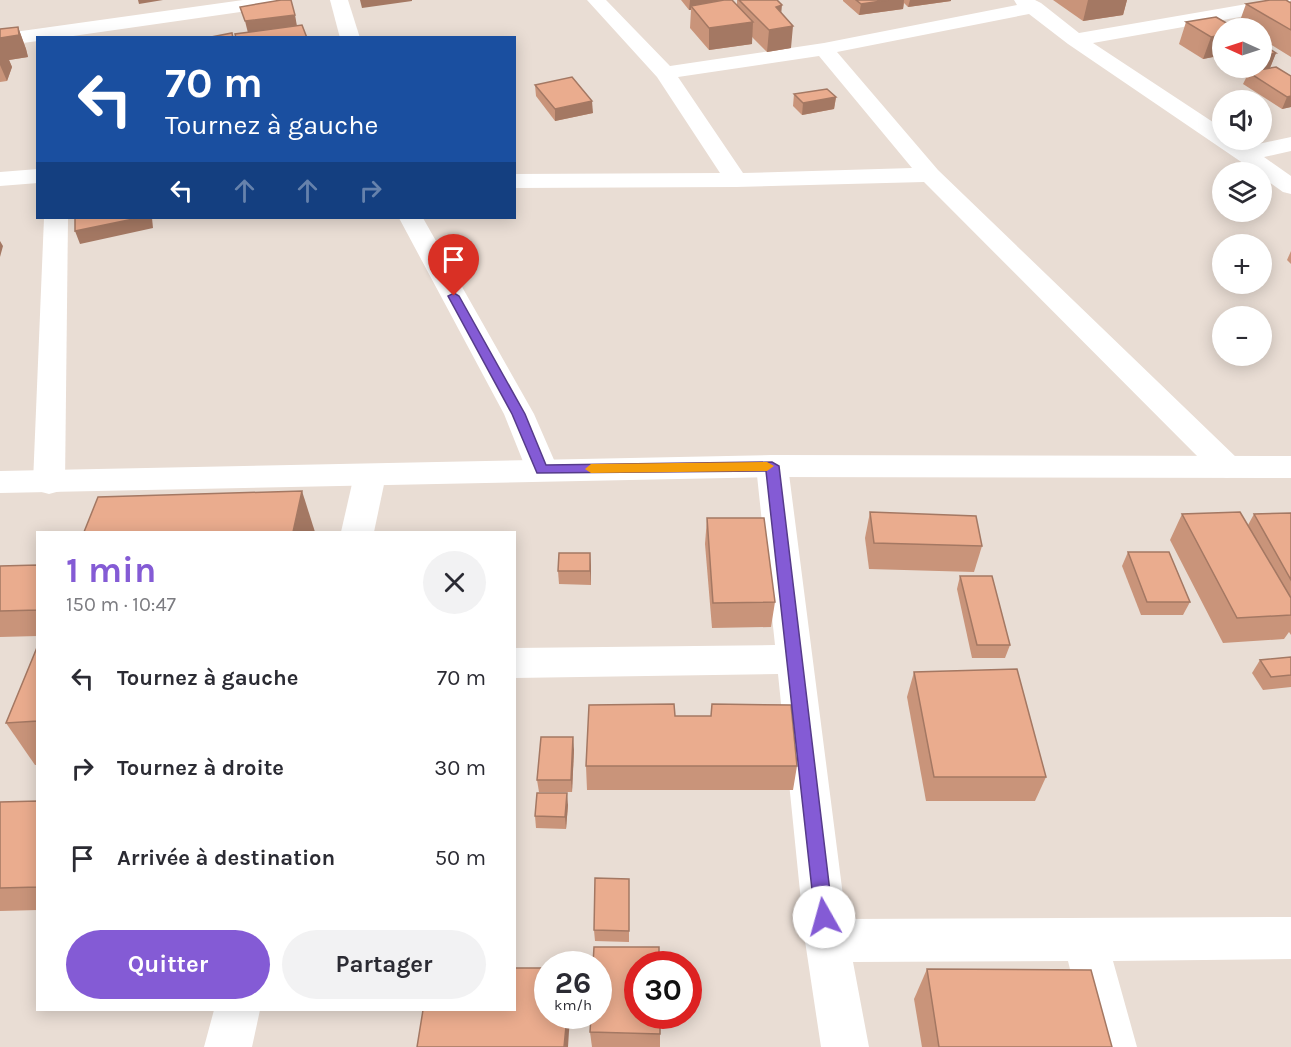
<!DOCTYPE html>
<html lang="fr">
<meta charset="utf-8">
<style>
body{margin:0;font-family:Karla,sans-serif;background:#f2f2f3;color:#2b2b33;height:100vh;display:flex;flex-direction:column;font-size:22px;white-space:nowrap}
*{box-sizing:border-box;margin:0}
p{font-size:20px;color:#7c7c81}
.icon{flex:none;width:33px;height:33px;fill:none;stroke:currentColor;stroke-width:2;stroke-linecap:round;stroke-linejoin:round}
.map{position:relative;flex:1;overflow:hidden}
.sheet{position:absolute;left:36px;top:531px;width:480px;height:480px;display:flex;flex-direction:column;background:#fff;border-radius:0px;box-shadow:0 3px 15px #0003}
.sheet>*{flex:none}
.banner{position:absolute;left:36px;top:36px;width:480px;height:183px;border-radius:0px;box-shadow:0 3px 15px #0003;background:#1a4fa0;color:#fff;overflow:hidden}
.needle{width:39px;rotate:273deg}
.tools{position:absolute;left:1212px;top:18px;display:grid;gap:12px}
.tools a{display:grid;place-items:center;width:60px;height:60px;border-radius:50%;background:#fff;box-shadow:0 3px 15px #0003;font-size:30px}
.speed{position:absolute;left:534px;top:951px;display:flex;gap:12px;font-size:30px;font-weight:700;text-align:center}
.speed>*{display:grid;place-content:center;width:78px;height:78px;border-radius:50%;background:#fff;box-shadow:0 3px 15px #0003;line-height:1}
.speed small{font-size:15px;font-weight:400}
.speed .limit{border:9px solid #d22;background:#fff;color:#111}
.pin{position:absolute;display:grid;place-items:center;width:51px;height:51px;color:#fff;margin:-62px -26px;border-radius:50% 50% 50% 0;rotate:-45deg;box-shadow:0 0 6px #0007}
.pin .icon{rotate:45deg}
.me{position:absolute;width:66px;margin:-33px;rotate:353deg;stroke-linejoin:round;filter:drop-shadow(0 0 4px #0008)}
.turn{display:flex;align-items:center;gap:21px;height:126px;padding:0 30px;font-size:27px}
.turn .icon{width:78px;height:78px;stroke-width:2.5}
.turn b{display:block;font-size:42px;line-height:51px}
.lanes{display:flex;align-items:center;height:57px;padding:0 30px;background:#0003;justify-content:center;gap:30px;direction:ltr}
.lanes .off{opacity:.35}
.round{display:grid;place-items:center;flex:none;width:63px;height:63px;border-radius:32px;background:#f2f2f3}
.head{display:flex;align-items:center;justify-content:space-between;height:102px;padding:0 30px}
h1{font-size:36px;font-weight:700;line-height:45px;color:#845bd5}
.action{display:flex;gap:12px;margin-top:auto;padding:12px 30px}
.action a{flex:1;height:69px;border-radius:36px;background:#845bd5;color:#fff;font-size:24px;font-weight:700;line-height:69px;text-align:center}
.action a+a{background:#f2f2f3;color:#2b2b33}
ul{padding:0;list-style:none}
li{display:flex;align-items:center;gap:18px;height:90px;padding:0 30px}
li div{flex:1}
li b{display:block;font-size:22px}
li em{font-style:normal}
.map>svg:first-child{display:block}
</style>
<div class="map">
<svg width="1291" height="1047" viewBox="0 0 1291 1047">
<rect width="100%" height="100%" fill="#e9ddd4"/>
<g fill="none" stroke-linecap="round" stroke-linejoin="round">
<!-- street -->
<g fill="#fff" fill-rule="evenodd">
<path d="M243,0H292L283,6L59,38H38V41L0,46V34Z"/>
<path d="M330,0H348L360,38H340Z"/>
<path d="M587,0H606L670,66L824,43L1017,5L1014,0H1035L1041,3L1079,33L1270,0H1291V8L1093,43L1222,128V140H1239L1249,146L1291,137V151L1264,157L1291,176V194L1283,192L1262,177V172H1256L1068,44L1029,14L837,52L938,170L1238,459L1243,467L1238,475L1227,478L1216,475L924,182L736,187L514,188V174L720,173L657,77ZM819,56L912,168L743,173L678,77Z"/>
<path d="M38,169V183L0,186V172Z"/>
<path d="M44,218H68L65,483L60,491L49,494L38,491L33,483Z"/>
<path d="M399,218H423L534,414L558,469L553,477L542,480L531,477L526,469L504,414Z"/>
<path d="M772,455L783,458L788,466L846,919L1291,917V959L1113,961L1137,1047H1089L1068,961L853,962L869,1047H821L805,941L778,674L514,678V648L775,645L756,466L761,458Z"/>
<path d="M370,464L381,467L386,475L374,532H341L354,475L359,467Z"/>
<path d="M214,1010H260L252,1047H204Z"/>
</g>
<!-- secondary -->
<path fill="#fff" fill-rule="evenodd" d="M772,455L1291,456V478L772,477L0,493V471Z"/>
</g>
<!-- wall -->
<g fill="#c9947a">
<path d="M681,0H722L737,5V0H777L791,48L767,52L752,37V44L709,50L690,28L691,10H689Z"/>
<path d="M843,0H951V1L908,7L904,3L903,9L859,15L843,1Z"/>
<path d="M1053,0H1127L1123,15L1083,21Z"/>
<path d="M1291,0V57L1262,39V28H1243L1238,26L1246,4L1290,2Z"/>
<path d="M1186,22L1222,28V63L1213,57L1203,59L1179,44Z"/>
<path d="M18,27L26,49L28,57L9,60L12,67L7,81L0,82V29Z"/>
<path d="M1276,53L1270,68L1291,76V107L1282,109L1243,84L1246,78L1229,68H1262Z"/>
<path d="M535,85L593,113L555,121L536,96Z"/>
<path d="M794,94L836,97L834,109L802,115L793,106Z"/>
<path d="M1291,251V264L1287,260Z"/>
<path d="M870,512L982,546L974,572L869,569L865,538Z"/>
<path d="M1291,513V635L1289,632L1284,639L1223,643L1170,540L1182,514L1248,525L1254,514Z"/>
<path d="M707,518L775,602L771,627L712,628L705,544Z"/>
<path d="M1128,552L1190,602L1183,615H1141L1122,566Z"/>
<path d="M38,565V636L0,637V566Z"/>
<path d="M591,566V585L559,584L558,571Z"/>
<path d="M960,576L1010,645L1005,658H972L957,589Z"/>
<path d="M38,645V765H35L6,723Z"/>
<path d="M1291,657V687L1263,690L1252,673L1260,660Z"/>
<path d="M914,672L1046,777L1035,801H926L907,697Z"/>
<path d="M712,704L797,766L793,790H587L586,766L675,716H711Z"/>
<path d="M574,750L572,792H539L537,780Z"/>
<path d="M38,801V910L0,911V802Z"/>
<path d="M568,805L566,829L536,828L535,816Z"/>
<path d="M629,879V942L595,941L594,930Z"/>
<path d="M927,969L1112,1047H922L914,999Z"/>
<path d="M660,1016V1047H592L590,1032Z"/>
</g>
<!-- shaded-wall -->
<g fill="#a47863">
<path d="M138,0H163L139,4Z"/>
<path d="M360,0H412V1L362,8Z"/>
<path d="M690,0H722L691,6V10H689Z"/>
<path d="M888,0H904L903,9L859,15L861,4Z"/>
<path d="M910,0H951V1L908,7Z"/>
<path d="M1088,0H1127L1123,15L1083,21Z"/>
<path d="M782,5L780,26L776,7Z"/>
<path d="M295,15L297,26L248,33L245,21Z"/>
<path d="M753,22L752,44L709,50V28Z"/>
<path d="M793,26L791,48L767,52L769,30Z"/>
<path d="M18,27L26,49L28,57L9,60L12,67L7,81L0,65V38Z"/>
<path d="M1221,35L1213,57L1203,59L1211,37Z"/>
<path d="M1276,53L1267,75L1249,73L1251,68H1262V55Z"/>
<path d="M1291,96V107L1282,109L1287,97Z"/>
<path d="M836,97L834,109L802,115L803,103Z"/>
<path d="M592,101L593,113L555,121V109Z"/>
<path d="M138,218H152L153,228L80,244L75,231Z"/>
<path d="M0,241L3,246L0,257Z"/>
<path d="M302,491L315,532H293Z"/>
<path d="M590,553L591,566V585L590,571Z"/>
<path d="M573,737L574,750L572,792L571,780Z"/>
<path d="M567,793L568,805L566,829L565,817Z"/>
<path d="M567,1016H570L568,1047H564Z"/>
</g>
<!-- building -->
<g fill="#eaac8e" stroke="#a47863" stroke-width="1.5">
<path d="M281,0H291L295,15L245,21L240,7Z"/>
<path d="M724,0H732L753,22L709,28L691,6Z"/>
<path d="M739,0H777L782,5L776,7L793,26L769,30Z"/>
<path d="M856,0H888L861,4Z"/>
<path d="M1270,0H1286L1291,3V30L1246,4Z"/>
<path d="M1216,17L1235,28H1222V36L1221,35L1211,37L1186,22Z"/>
<path d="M302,25L307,38H236L235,34Z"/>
<path d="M18,27L19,35L0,38V29Z"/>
<path d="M232,33L233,38H206Z"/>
<path d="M1262,44L1276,53L1262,55Z"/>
<path d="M1276,67L1291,76V96L1287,97L1248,72Z"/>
<path d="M572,77L592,101L555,109L535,85Z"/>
<path d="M827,89L836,97L803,103L794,94Z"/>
<path d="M75,218H138L75,231Z"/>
<path d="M302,491L293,532H84L98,497Z"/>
<path d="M870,512L976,516L982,546L874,543Z"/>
<path d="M1240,512L1291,598V615L1237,618L1182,514Z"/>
<path d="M1291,513V580L1254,514Z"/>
<path d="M707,518H764L775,602L713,603Z"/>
<path d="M1128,552H1169L1190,602H1147Z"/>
<path d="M559,553H590V571H558Z"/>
<path d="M38,565V610L0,611V566Z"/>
<path d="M960,576H992L1010,645H977Z"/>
<path d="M38,645V721L6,723Z"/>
<path d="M1291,657V675L1271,677L1260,660Z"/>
<path d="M1017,669L1046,777H934L914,672Z"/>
<path d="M674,704L675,716H711L712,704L791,705L797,766H586L589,705Z"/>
<path d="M541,737H573L571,780H537Z"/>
<path d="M537,793H567L565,817L535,816Z"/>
<path d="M38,801V887L0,888V802Z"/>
<path d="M595,878L629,879V931L594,930Z"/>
<path d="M594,947H659V964H638V1016H660V1034L590,1032L591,1016H598V964H593Z"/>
<path d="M514,968H548V1016H567L564,1047H417L423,1010H514Z"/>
<path d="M927,969L1091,970L1112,1047H939Z"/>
</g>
<!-- route -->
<path fill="#845bd5" stroke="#563b8a" stroke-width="1.5" d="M454,293L459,296L525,414L546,465L772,462L779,466L833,917L831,923L824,926L818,923L815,917L766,471L537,473L512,414L448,296Z"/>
<!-- slow -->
<path fill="#f59e0b" d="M767,462L774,466L767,471L591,473L585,469L591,464Z"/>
</svg>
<div class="tools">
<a><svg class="needle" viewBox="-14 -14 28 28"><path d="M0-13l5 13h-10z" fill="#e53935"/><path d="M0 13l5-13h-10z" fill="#7c7c81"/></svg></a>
<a><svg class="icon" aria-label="sound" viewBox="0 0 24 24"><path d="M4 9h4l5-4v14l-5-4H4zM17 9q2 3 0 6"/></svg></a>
<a><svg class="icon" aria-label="layers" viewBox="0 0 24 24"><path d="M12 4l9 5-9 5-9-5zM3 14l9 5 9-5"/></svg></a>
<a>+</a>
<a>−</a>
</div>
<div class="speed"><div>26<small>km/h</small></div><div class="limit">30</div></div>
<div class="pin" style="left:454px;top:296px;background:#d93025"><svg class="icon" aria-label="arrive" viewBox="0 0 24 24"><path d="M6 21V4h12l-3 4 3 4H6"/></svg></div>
<svg class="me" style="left:824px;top:917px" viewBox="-20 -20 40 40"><circle r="19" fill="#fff"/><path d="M0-13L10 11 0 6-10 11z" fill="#845bd5"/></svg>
<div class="banner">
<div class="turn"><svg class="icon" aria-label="left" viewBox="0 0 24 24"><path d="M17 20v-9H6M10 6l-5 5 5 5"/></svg><div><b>70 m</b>Tournez à gauche</div></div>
<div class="lanes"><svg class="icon" aria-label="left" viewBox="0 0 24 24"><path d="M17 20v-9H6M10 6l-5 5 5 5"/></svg><svg class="icon off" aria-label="ahead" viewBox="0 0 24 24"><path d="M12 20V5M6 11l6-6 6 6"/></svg><svg class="icon off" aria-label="ahead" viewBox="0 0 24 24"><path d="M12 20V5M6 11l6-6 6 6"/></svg><svg class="icon off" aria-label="right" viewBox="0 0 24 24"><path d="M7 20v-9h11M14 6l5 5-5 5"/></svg></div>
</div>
<section class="sheet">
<div class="head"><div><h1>1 min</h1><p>150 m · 10:47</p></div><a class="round"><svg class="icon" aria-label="close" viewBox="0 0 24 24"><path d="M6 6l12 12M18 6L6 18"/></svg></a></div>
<ul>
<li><svg class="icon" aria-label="left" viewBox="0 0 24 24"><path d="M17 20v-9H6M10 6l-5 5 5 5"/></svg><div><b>Tournez à gauche</b></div><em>70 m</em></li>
<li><svg class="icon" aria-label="right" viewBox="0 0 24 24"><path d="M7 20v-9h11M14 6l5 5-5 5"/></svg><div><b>Tournez à droite</b></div><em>30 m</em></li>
<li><svg class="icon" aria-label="arrive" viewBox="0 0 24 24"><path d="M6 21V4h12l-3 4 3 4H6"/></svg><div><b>Arrivée à destination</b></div><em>50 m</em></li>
</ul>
<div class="action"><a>Quitter</a><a>Partager</a></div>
</section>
</div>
